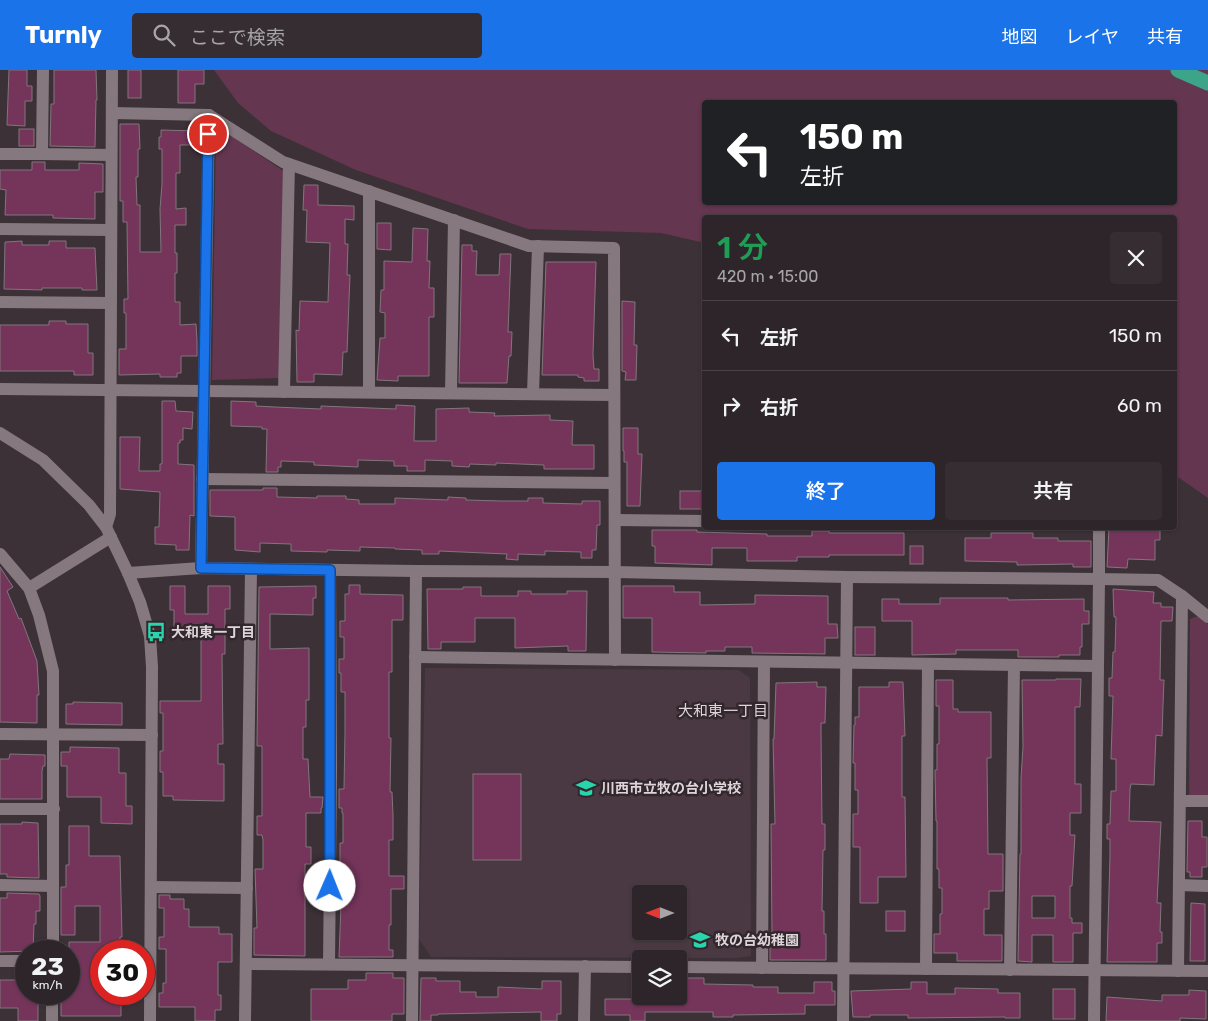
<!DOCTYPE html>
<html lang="ja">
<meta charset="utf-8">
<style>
body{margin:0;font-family:Rubik,"Noto Sans JP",sans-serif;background:#352d31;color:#f1f3f6;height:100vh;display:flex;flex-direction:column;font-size:19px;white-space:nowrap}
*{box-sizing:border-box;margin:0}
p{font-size:16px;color:#a7a5a8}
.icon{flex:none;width:28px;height:28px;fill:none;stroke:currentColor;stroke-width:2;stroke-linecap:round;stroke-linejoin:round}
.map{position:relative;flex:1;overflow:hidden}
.sheet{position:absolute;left:702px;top:145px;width:475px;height:315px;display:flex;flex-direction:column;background:#2d2529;border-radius:5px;box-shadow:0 1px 4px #0004,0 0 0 1px #484246}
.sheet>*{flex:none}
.hud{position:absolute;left:702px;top:30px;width:475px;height:105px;border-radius:5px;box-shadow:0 1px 4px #0004,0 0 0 1px #484246;background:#202124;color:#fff;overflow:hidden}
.needle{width:32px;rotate:270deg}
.buttons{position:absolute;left:632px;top:815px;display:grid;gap:10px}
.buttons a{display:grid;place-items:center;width:55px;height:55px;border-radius:5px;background:#2d2529;box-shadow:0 1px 4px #0004,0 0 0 1px #484246;font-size:25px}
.speed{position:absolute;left:15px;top:870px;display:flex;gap:10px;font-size:25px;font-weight:700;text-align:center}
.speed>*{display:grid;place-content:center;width:65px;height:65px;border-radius:50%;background:#2d2529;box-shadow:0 1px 4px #0004,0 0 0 1px #484246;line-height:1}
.speed small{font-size:12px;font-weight:400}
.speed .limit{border:8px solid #d22;background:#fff;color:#111}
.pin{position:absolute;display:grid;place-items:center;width:42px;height:42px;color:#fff;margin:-21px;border:2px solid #fff;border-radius:50%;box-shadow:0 1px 5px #0007}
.me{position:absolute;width:55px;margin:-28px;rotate:1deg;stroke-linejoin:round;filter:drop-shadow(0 0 4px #0008)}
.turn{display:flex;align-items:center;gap:18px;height:105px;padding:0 15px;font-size:22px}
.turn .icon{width:65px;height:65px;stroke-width:2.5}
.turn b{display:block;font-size:35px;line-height:42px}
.round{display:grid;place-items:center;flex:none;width:52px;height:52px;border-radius:5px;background:#352d31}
.summary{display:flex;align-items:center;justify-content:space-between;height:85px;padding:0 15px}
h1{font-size:30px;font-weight:600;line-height:38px;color:#1e9e55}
.primary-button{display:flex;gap:10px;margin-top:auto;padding:10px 15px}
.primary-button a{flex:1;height:58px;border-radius:5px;background:#1a73e8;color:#fff;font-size:20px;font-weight:600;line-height:58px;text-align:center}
.primary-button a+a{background:#352d31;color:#f1f3f6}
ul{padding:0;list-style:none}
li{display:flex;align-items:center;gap:15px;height:70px;padding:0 15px;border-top:1px solid #484246}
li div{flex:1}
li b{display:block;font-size:19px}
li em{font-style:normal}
header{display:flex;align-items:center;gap:30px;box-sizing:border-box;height:70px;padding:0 25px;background:#1a73e8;color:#fff}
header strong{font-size:24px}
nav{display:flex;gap:28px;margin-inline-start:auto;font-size:18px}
.search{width:350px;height:45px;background:#352d31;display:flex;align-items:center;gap:12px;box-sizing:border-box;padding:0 18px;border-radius:5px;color:#a7a5a8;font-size:19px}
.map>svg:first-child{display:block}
</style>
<header>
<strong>Turnly</strong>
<div class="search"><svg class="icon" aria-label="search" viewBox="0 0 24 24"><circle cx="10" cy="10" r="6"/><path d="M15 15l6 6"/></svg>ここで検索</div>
<nav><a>地図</a><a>レイヤ</a><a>共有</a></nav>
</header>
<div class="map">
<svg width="1208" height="951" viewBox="0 0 1208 951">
<rect width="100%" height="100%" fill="#3c3137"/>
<!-- built -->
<path fill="#4a3942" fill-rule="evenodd" d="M425,598L739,600L750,608L751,886L736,888L431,887L419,869ZM641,824H679V861H641Z"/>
<!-- green -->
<g fill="#653650" fill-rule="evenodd">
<path d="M214,0H1208V428L1175,405V148H705V173L661,163L528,159L356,100L271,61L238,33ZM705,32H1175V132H705Z"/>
<path d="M219,60L224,61L285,102L280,308L212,310L216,62Z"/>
<path d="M1198,546L1208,554V729H1189L1190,549Z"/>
</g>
<!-- building -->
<g fill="#75355b" stroke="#82757c" fill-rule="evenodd">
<path d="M9,0H27V16H32V31H25V56L7,55Z"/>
<path d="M54,0H96L97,30H96L95,77L50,76L51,34H54Z"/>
<rect x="128" y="0" width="13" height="28"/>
<path d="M178,0H204V14H195V33H178Z"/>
<path d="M120,54H139L140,79H138V107H136L137,135H140V182H161L160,139L162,114V79H159V67H161V60L198,61V75H180V103H176V139L186,138V155H175V183H177V203H175V232H180V255L196,254L197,271V286H181V303H177V307H160V304L119,305V279H126V243H124V229H128L127,152H123V131H120Z"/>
<rect x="19" y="59" width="15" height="17"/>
<path d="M32,92H45V100H79V93L103,94V122H95V149L53,148V145H5L6,120L0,119V100H32Z"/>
<path d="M304,115H318V135L354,136V150L345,149V174H348L347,205H350L347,282H343L342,305L314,304V312H297L296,260L299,261L300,231L328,232L330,173L306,172L307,140H303Z"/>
<path d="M377,153H391V180L377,179Z"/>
<path d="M413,158L428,159L427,191H430L429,218H434V247H429V306H398V311L377,310L380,268H385V243L380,242L381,220H384V191L412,192Z"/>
<path d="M22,171V175H49V171H66V178H95L97,220H82V218H42V220L4,219L5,172Z"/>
<path d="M462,175H472V181H477L476,205H499L500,184H511L508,262H512L511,286H509L507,313H459Z"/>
<path d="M546,192H596L593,285L594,299H599V311H584V308L578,307V305H542Z"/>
<path d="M622,231L635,232L634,275H637L636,310H625L626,302L622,301Z"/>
<path d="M49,251H66V254H88V283H93V305H74V301H0V255H49Z"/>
<path d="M162,331H175L176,341L193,342L192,359L183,358V370H180V373H178V394L194,395V446L190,445L189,480H176V475L155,474V457H159L160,422L120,419V367H140L139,401H160V394H162Z"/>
<path d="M231,331L256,332V336L275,337L321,339V336L396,339V335L415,336L414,371H436V339L469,338V342L495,343L494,346L550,345V350L573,351L572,375H594V399H544V395L496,393V395L470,394L469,397L452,396V391L425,390V401H407V396H394V391L358,390V397L314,395V392L281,391V397H278V402H266L267,359H262V357L231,356Z"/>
<path d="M623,358H638V384H642L640,436H627V392H624V381H623Z"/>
<path d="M263,418H277V427L317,428V426H346V429L359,430V434H395V428L448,430V427L466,428V430L502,431H528V428H543V433L582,434V431H600V455H597L596,480H592V488H581V482L545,481V485L518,484V490L506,489L507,484L439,481V484H422V480L395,479V478L360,477V481L327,480V482L291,481V474L260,473V482L235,480V447L210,446V420H263Z"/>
<rect x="680" y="421" width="25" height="18"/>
<path d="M1109,458H1160V470H1155V490L1128,489L1127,498L1107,497Z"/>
<path d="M652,460H697V462L767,464V466H812V461H829V463H904V485H829V487H797V491H747V478H712V495L655,493V476H652Z"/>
<path d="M991,463H1033V468H1058V471H1091V497H1073V494L1017,495V492L965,491V468H991Z"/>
<rect x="910" y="476" width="13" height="18"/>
<path d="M0,497L13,517L7,521L19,549L21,548L37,591L39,625H37V653L0,652Z"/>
<path d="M349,515H360V524L403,525V550H392V602H389V668H391L390,722H392L393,745V770H389V806H404V819H391V855H389V880H393V887H339L341,835H339V799H340V773H343V743H342V738H339V719H344L345,662V622H341V603H339V589H344V567H340V551H345V524H349Z"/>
<path d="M170,516H185V544H208V516H230V539H225V584H222L223,674H218V694H224V731L173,730V726H163V702H160V681H163V643H160V631H201V566H174V540H170Z"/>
<path d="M316,516V528H313V545L270,544V579L309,578V630H306V657H303V689H308L310,727H323L322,738H321V743H306V777H311V794H305V886L254,885V858H257L255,799H263V770L262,765H257V746H262V676H257L259,517Z"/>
<path d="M623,516H674V522H700V535L755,534V525L828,526V554H837L838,568H825V584L752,583V577H725V581H706V583L652,582V548H623Z"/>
<path d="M463,517H481V526H518V521H531V524H567V521H587L586,581H568V576L515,578V548H475V572H441V579H428L427,519H463Z"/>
<path d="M1113,519L1154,522L1153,533H1161V537H1173L1172,551H1161L1160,610H1164L1163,635L1162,666L1156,665L1154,715L1131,714L1130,719L1129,751L1161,752L1157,833H1161L1160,862H1162V873H1157V892H1107L1110,786V769H1107V754H1110L1111,721H1116V689H1111L1113,626H1109V608H1112L1113,582H1115L1116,547H1114Z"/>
<path d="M940,528H1008V530L1084,529V541H1089V554H1082V577H1080V585H1059V587H1018V580H956V584L912,585V551H882V529H899V534H940Z"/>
<rect x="855" y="557" width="20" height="28"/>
<path d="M1056,609H1081L1080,637H1075V714H1081V743H1070V765H1075L1072,816H1070V848H1072V853H1082V863H1073V892H1053V865H1032V892L1018,891L1020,784H1021V708L1023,677L1022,610H1056ZM1032,826H1055V848H1032Z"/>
<path d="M936,610H953V639H958V642H991V688H987L988,784H1003V821H989V839H984V865H1002V891H957V883H934V864H940V844H942V818H939V799H937V751H936L935,700H937V674H939V636H936Z"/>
<path d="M817,612V617H826L825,653H821V663L822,754H825V780H823L822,841H824V864H826V890H770V864H772L771,754H775L773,669H774L776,613Z"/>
<path d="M889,612H903L905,666H902V727H905L906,807H878V833H860V777H853V744H858V720H855V693H853L854,655H855V647H859V617H889Z"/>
<path d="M73,632L122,633V655L66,654V634H73Z"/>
<path d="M70,677L119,678V703H126V736H132V754L101,753V727H67V696H61V682H70Z"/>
<path d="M10,684L45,685V696H43L42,701V729H0V689H9Z"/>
<rect x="473" y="704" width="48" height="86"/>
<path d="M1188,751H1202V767H1207V797H1202V807H1190V802H1187Z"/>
<path d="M22,752L38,753L39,808L7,807V804H0V754H22Z"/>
<path d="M69,756H89V786H120L122,867H120V881H101V925H121V946H61V927H69V872H100V836H75V865H61V817H66V795H69Z"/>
<path d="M7,823L39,824L40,826V841H36V854H34L33,881L0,882V828H7Z"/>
<path d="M159,825H170V829H184V839H189V857H219V864H232V892H218V925H221V940H215V951H195V937H159V923H163V913H166V879H159V867H164V838H159Z"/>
<path d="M1191,833L1205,834V891H1190Z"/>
<rect x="886" y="841" width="19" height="20"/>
<path d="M366,903H393V908H404V944H392V951H311V919H348V910H366Z"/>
<path d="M421,908H436V911H460V922H476V927H498V917L542,919V911H561V944H557V951H541V942L438,944V945H431V951H420Z"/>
<path d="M679,908H704V914L753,915V917H778V923H814V912H832V921H835V935H805V944L733,945V947H713V942H645V951H630V945H605V929H633V926H679Z"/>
<path d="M0,910H26V924H38V951H18V938H0Z"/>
<path d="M911,912H927V924H955V918L998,919V923H1020V948H1005V947L908,948V945H870V947H853L851,921L911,919Z"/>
<rect x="1053" y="919" width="22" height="30"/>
<path d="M1189,920L1206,921V949L1180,948V951H1106L1107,927L1162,931V925H1189Z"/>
</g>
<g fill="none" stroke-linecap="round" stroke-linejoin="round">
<!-- minor -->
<g stroke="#85787f" stroke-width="12">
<path d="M43,0L42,84L111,85"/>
<path d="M112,43L209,45L283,92L529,176L614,178L615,590"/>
<path d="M0,84H42"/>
<path d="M369,121V322"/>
<path d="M0,159L111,160"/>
<path d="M0,232L111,233"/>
<path d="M0,319L614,325"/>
<path d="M284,322L289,94"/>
<path d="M451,323L454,150"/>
<path d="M533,324L538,176"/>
<path d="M0,363L43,390L89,435L106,457L128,503L140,532L150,566L152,597L150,951"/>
<path d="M202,409L614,413"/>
<path d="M615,450L705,451"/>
<path d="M106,457L110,444L112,0"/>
<path d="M1099,458V509L1158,510L1182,526L1208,547"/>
<path d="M0,484L29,518L39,545L53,601V881"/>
<path d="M201,498L209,45"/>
<path d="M128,503L201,498L416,501L615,502L847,507L1099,509L1094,951"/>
<path d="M29,518L111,467"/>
<path d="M415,587L1098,596"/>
<path d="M0,664L152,665"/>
<path d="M1180,731H1208"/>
<path d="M0,739H54"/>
<path d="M0,815L53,816"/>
<path d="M1179,815L1208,816"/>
<path d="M152,817L247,818"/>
<path d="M0,891H26"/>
<path d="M246,894L641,897"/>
<path d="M329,894L331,698L330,500"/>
<path d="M679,897L1208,901"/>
<path d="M762,898L764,592"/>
<path d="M926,899L928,594"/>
<path d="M1010,900L1014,595"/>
<path d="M1178,901L1182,526"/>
<path d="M52,951V924"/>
<path d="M245,951L251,499"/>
<path d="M412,951L416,501"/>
<path d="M584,951L585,896"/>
<path d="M843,951L847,507"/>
</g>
<!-- highway -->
<path stroke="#3ca589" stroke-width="15" d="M1178,0L1208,13"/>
</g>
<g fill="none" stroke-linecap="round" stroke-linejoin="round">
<defs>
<path id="route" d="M208,64L201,498L330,500V816"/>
</defs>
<!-- route casing -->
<use href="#route" stroke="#114b97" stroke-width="12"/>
<!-- route -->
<use href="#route" stroke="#1a73e8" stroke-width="9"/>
</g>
<!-- icons -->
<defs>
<symbol id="bus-bare" viewBox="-9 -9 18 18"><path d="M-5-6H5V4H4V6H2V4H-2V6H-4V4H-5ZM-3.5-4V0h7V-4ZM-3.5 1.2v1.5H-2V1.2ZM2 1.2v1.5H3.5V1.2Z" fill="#29d5ad" stroke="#32272d" stroke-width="2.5" paint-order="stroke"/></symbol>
<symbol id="school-bare" viewBox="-9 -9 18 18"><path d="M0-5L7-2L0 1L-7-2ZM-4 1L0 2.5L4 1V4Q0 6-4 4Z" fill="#29d5ad" stroke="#32272d" stroke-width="2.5" paint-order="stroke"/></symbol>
</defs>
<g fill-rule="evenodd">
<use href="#bus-bare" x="142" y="548" width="28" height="28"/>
<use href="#school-bare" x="572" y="704" width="28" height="28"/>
<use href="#school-bare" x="686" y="856" width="28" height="28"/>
</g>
<g text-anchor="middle" stroke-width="5" stroke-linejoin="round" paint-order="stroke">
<!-- poi labels -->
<g font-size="14" font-weight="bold" fill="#ddd5d9" stroke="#32272d" text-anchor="start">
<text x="171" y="567">大和東一丁目</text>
<text x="601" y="723">川西市立牧の台小学校</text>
<text x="715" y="875">牧の台幼稚園</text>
</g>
<!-- neighbourhood labels -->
<g font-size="15" fill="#ddd5d9" stroke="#32272d">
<text x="723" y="646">大和東一丁目</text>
</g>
</g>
</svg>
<div class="buttons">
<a><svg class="needle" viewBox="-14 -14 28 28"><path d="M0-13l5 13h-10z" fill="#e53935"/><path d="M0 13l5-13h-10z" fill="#a7a5a8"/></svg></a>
<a><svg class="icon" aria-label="layers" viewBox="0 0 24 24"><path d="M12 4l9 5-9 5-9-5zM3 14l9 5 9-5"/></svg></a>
</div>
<div class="speed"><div>23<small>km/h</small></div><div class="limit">30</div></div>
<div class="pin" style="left:208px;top:64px;background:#d93025"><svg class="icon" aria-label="arrive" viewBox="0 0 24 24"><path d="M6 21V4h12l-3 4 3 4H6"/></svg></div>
<svg class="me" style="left:330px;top:816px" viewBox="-20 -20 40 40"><circle r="19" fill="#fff"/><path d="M0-13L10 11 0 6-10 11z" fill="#1a73e8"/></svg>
<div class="hud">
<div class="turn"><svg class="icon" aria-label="left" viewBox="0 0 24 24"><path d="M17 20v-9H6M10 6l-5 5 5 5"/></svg><div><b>150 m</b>左折</div></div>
</div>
<section class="sheet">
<div class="summary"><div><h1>1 分</h1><p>420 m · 15:00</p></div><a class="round"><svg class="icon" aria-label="close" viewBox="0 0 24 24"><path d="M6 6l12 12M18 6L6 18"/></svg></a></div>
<ul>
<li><svg class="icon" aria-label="left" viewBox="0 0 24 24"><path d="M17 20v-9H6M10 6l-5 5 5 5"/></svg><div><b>左折</b></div><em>150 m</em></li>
<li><svg class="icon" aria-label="right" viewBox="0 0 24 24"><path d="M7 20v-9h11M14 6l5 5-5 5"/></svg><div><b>右折</b></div><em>60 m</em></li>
</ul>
<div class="primary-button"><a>終了</a><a>共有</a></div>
</section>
</div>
